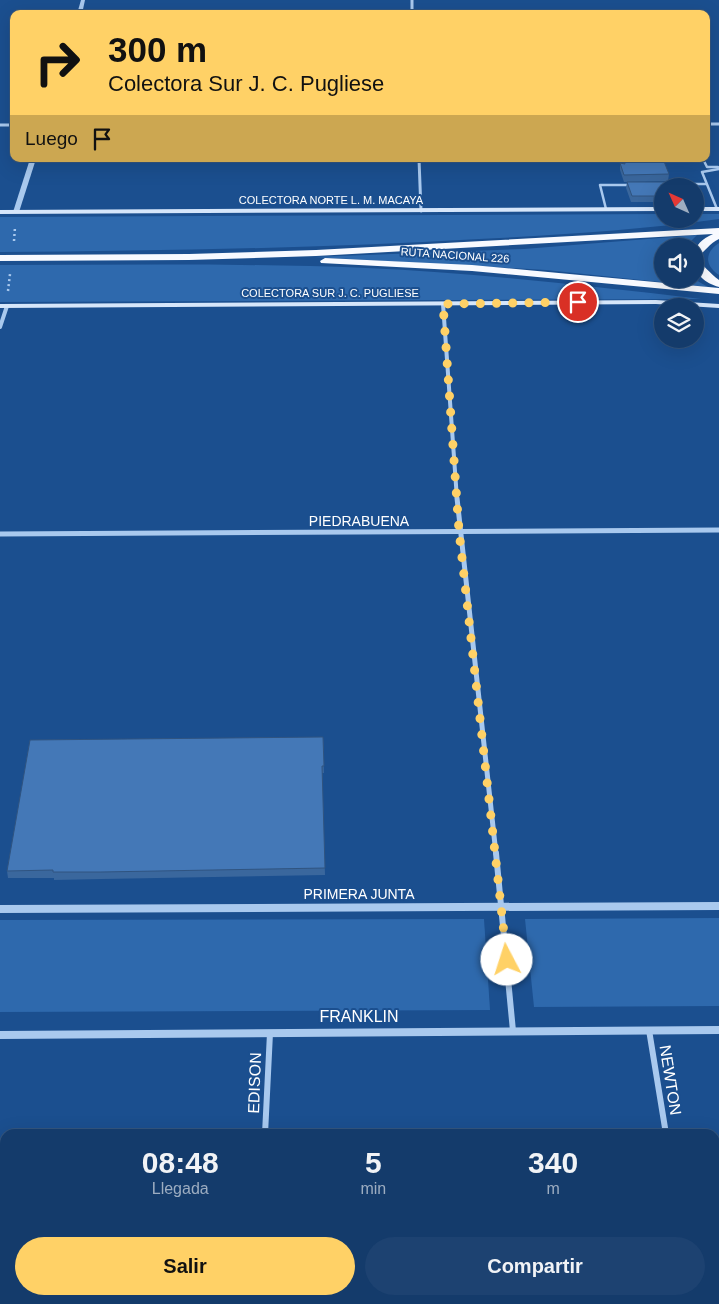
<!DOCTYPE html>
<html lang="es">
<style>
body{margin:0;font-family:Helvetica,sans-serif;background:#1d4271;color:#f1f3f6;height:100vh;display:flex;flex-direction:column;font-size:19px;white-space:nowrap}
*{box-sizing:border-box;margin:0}
p{font-size:16px;color:#9dadc1}
.icon{flex:none;width:28px;height:28px;fill:none;stroke:currentColor;stroke-width:2;stroke-linecap:round;stroke-linejoin:round}
.map{position:relative;flex:1;overflow:hidden}
.side{position:absolute;left:0px;top:1129px;width:720px;height:176px;display:flex;flex-direction:column;background:#143b6b;border-radius:15px 15px 0 0;box-shadow:0 5px 20px #0002,0 0 0 1px #33557e}
.side>*{flex:none}
.hud{position:absolute;left:10px;top:10px;width:700px;height:152px;border-radius:10px;box-shadow:0 5px 20px #0002,0 0 0 1px #33557e;background:#ffd166;color:#111;overflow:hidden}
.needle{width:32px;rotate:315deg}
.tools{position:absolute;left:654px;top:178px;display:grid;gap:10px}
.tools a{display:grid;place-items:center;width:50px;height:50px;border-radius:50%;background:#143b6b;box-shadow:0 5px 20px #0002,0 0 0 1px #33557e;font-size:25px}
.pin{position:absolute;display:grid;place-items:center;width:42px;height:42px;color:#fff;margin:-21px;border:2px solid #fff;border-radius:50%;box-shadow:0 1px 5px #0007}
.me{position:absolute;width:55px;margin:-28px;rotate:355deg;stroke-linejoin:round;filter:drop-shadow(0 0 4px #0008)}
.turn{display:flex;align-items:center;gap:18px;height:105px;padding:0 15px;font-size:22px}
.turn .icon{width:65px;height:65px;stroke-width:2.5}
.turn b{display:block;font-size:35px;line-height:42px}
.then{display:flex;align-items:center;height:48px;padding:0 15px;background:#0003;gap:10px;font-size:19px}
.eta{display:flex;justify-content:space-evenly;align-items:center;height:85px;text-align:center}
.eta b{font-size:30px;font-weight:700;line-height:35px}
.action{display:flex;gap:10px;margin-top:auto;padding:10px 15px}
.action a{flex:1;height:58px;border-radius:30px;background:#ffd166;color:#111;font-size:20px;font-weight:700;line-height:58px;text-align:center}
.action a+a{background:#1d4271;color:#f1f3f6}
.map>svg:first-child{display:block}
</style>
<div class="map">
<svg width="719" height="1304" viewBox="0 0 719 1304">
<rect width="100%" height="100%" fill="#1b4f8f"/>
<!-- green -->
<g fill="#2e69ad">
<path d="M662,214V219H695V214H719V219C639,230 559,235 479,239C319,248 160,251 0,252V217Z"/>
<path d="M697,235L686,246H662V279H694L708,287L546,270L314,257L524,249Z"/>
<path d="M719,243V275C704,265 705,252 719,243Z"/>
<path d="M0,265C122,265 244,263 366,268C478,273 590,286 701,299L0,302Z"/>
<path d="M719,918V1006L534,1007L525,919Z"/>
<path d="M484,919L490,1010L0,1012V920Z"/>
</g>
<g fill="none" stroke-linecap="round" stroke-linejoin="round">
<!-- path -->
<g stroke="#a9c9ee" stroke-width="2.5" stroke-dasharray="2 3" stroke-linecap="butt">
<path d="M14,241L15,227"/>
<path d="M8,291L10,274"/>
</g>
<!-- service -->
<g stroke="#a9c9ee" stroke-width="2.5">
<path d="M703,159L707,167H718"/>
<path d="M668,184H706"/>
<path d="M606,209L600,185H631"/>
<path d="M717,209L702,172L719,169"/>
</g>
<!-- minor-far3 -->
<g stroke="#a9c9ee" stroke-width="3">
<path d="M412,0V14"/>
<path d="M706,124H719"/>
<path d="M0,125H14"/>
<path d="M419,159L421,211"/>
</g>
<!-- minor-far2 -->
<g stroke="#a9c9ee" stroke-width="4">
<path d="M443,304L457,499"/>
<path d="M0,327L7,306"/>
</g>
<!-- minor-far1 -->
<g stroke="#a9c9ee" stroke-width="5">
<path d="M457,498L496,854"/>
<path d="M0,534L719,530"/>
</g>
<!-- minor -->
<g stroke="#a9c9ee" stroke-width="6">
<path d="M496,853L513,1031"/>
<path d="M649,1030L666,1134"/>
<path d="M265,1134L270,1033"/>
<path d="M0,1236H5"/>
<path d="M0,1287H5"/>
<path d="M261,1300V1304"/>
<path d="M695,1300L696,1304"/>
</g>
<!-- tertiary -->
<g fill="#a9c9ee" fill-rule="evenodd">
<path d="M81,0H85L82,14H77Z"/>
<path d="M30,159H36L19,212L14,213L13,212Z"/>
<path d="M719,902V910L0,913V905Z"/>
<path d="M719,1026V1034L0,1039V1031Z"/>
</g>
<!-- secondary -->
<g fill="#d6e6fa" fill-rule="evenodd">
<path d="M662,207V211L0,214V210Z"/>
<rect x="695" y="207" width="24" height="4"/>
<path d="M656,300L719,304V308L656,304L0,308V304Z"/>
</g>
<!-- trunk -->
<g fill="#f8faff" fill-rule="evenodd">
<path d="M719,228V239C708,244 703,255 695,258C695,244 701,240 713,234L316,256L189,260L0,261V255L189,254L316,250Z"/>
<path d="M325,258L472,265L719,288V294L472,271L321,263L320,261Z"/>
<path d="M695,260C703,263 710,274 719,280V287C705,283 695,275 695,260Z"/>
</g>
</g>
<!-- wall -->
<g fill="#3a679d">
<path d="M621,159H663L669,174L668,181L624,182L620,170V163H622Z"/>
<path d="M627,182L662,186V202H631L626,188Z"/>
<path d="M323,737L324,773H322L325,875L102,879L54,880V878H8L7,871Z"/>
</g>
<!-- building -->
<g fill="#4478b7" stroke="#305480">
<path d="M624,159H663L669,174L624,175L620,163L625,164Z"/>
<path d="M627,182H671L673,186H662V196H632Z"/>
<path d="M323,737L324,766H322L325,868L101,872H53V870L7,871L30,740Z"/>
</g>
<g fill="none" stroke-linecap="round" stroke-linejoin="round">
<!-- route -->
<path stroke="#ffd166" stroke-width="9" stroke-dasharray="0 16.2" d="M507,960L459,531L443,304L578,302"/>
</g>
<g text-anchor="middle" stroke-width="4" stroke-linejoin="round" paint-order="stroke">
<!-- far-street labels -->
<g font-size="11" fill="#fff" stroke="#1b4f8f">
<text x="331" y="204">COLECTORA NORTE L. M. MACAYA</text>
<text transform="translate(455 255) rotate(4)" y="4">RUTA NACIONAL 226</text>
<text x="330" y="297">COLECTORA SUR J. C. PUGLIESE</text>
</g>
<!-- street labels -->
<g font-size="14" fill="#fff" stroke="#1b4f8f">
<text x="359" y="526">PIEDRABUENA</text>
<text x="359" y="899">PRIMERA JUNTA</text>
</g>
<!-- near-street labels -->
<g font-size="16" fill="#fff" stroke="#1b4f8f">
<text x="359" y="1022">FRANKLIN</text>
<text transform="translate(671 1080) rotate(81)" y="6">NEWTON</text>
<text transform="translate(254 1083) rotate(-88)" y="6">EDISON</text>
</g>
</g>
</svg>
<div class="tools">
<a><svg class="needle" viewBox="-14 -14 28 28"><path d="M0-13l5 13h-10z" fill="#e53935"/><path d="M0 13l5-13h-10z" fill="#9dadc1"/></svg></a>
<a><svg class="icon" aria-label="sound" viewBox="0 0 24 24"><path d="M4 9h4l5-4v14l-5-4H4zM17 9q2 3 0 6"/></svg></a>
<a><svg class="icon" aria-label="layers" viewBox="0 0 24 24"><path d="M12 4l9 5-9 5-9-5zM3 14l9 5 9-5"/></svg></a>
</div>
<div class="pin" style="left:578px;top:302px;background:#d93025"><svg class="icon" aria-label="arrive" viewBox="0 0 24 24"><path d="M6 21V4h12l-3 4 3 4H6"/></svg></div>
<svg class="me" style="left:507px;top:960px" viewBox="-20 -20 40 40"><circle r="19" fill="#fff"/><path d="M0-13L10 11 0 6-10 11z" fill="#ffd166"/></svg>
<div class="hud">
<div class="turn"><svg class="icon" aria-label="right" viewBox="0 0 24 24"><path d="M7 20v-9h11M14 6l5 5-5 5"/></svg><div><b>300 m</b>Colectora Sur J. C. Pugliese</div></div>
<div class="then">Luego<svg class="icon" aria-label="arrive" viewBox="0 0 24 24"><path d="M6 21V4h12l-3 4 3 4H6"/></svg></div>
</div>
<section class="side">
<div class="eta">
<div><b>08:48</b><p>Llegada</p></div>
<div><b>5</b><p>min</p></div>
<div><b>340</b><p>m</p></div>
</div>
<div class="action"><a>Salir</a><a>Compartir</a></div>
</section>
</div>
